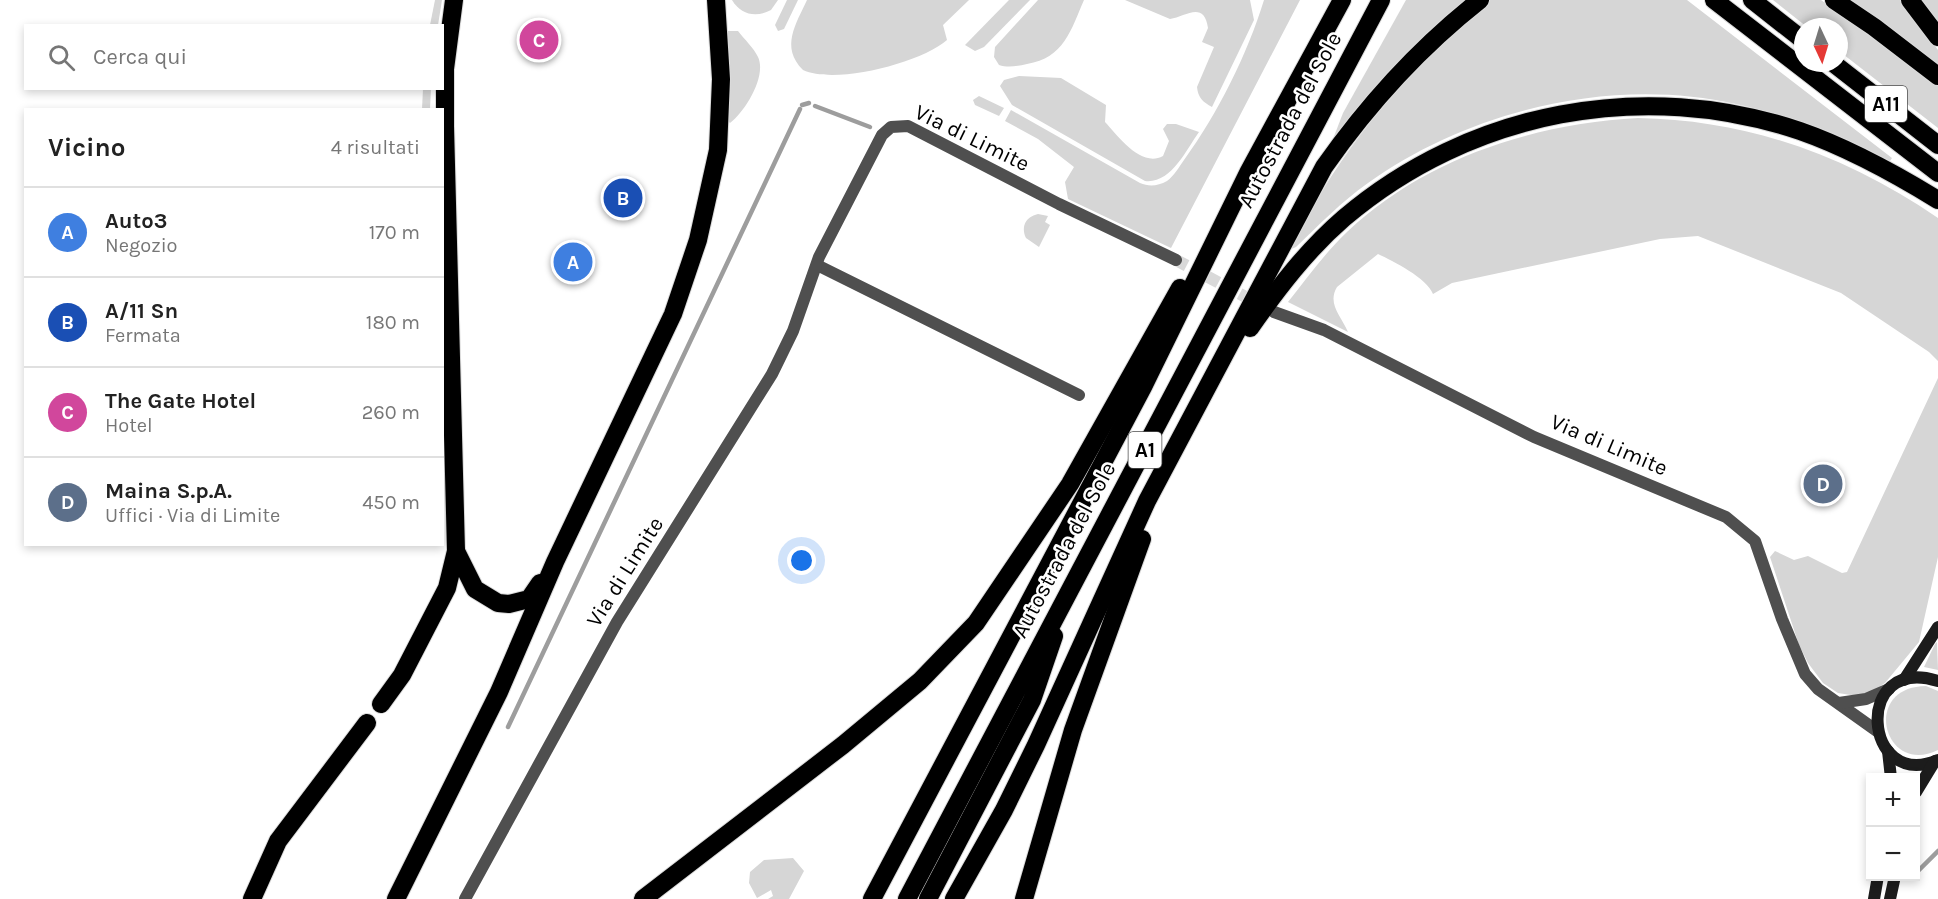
<!DOCTYPE html>
<html lang="it">
<head>
<meta charset="utf-8">
<style>
  :root { --surface:#fff; --page:#f6f6f6; --text:#222; --muted:#767676; --line:#e0e0e0; --accent:#000 }
  body { margin:0; font-family:Karla,sans-serif; background:var(--page); color:var(--text) }
  .controls { position:absolute; right:18px; bottom:18px; display:grid; overflow:hidden; border-radius:0px; box-shadow:0 3px 9px #0003 }
  .controls button { width:54px; height:54px; display:grid; place-items:center; padding:0; border:0; border-bottom:2px solid var(--line); background:var(--surface); color:var(--text); font:30px sans-serif }
  .compass { position:absolute; left:1794px; top:18px; width:54px; height:54px; border-radius:50%; background:var(--surface); box-shadow:0 3px 9px #0003; rotate:176deg }
  .you { position:absolute; left:802px; top:561px; width:21px; height:21px; margin:-15px; border:4px solid #fff; border-radius:50%; background:#1a73e8; box-shadow:0 0 0 9px #1a73e833 }
  .badge { display:grid; place-items:center; width:39px; height:39px; border-radius:50%; background:var(--accent); color:#fff; font-size:20px; font-weight:700 }
  .pin { position:absolute; translate:-50% -50%; border:3px solid #fff; box-shadow:0 2px 6px #0006 }
  .list { margin:0; padding:0; list-style:none }
  h2 { display:flex; justify-content:space-between; align-items:center; height:78px; margin:0; padding:0 24px; font-size:26px }
  h2 small { font-size:20px; font-weight:400; color:var(--muted) }
  .list li { display:grid; grid-template-columns:39px 1fr auto; gap:18px; align-items:center; box-sizing:border-box; height:90px; padding:0 24px; border-top:2px solid var(--line) }
  .list b { display:block; font-size:22px; white-space:nowrap }
  .list p { margin:0; font-size:20px; white-space:nowrap; color:var(--muted) }
  .list em { font-size:20px; font-style:normal; color:var(--muted) }
  .icon { flex:none; width:33px; height:33px; fill:none; stroke:currentColor; stroke-width:2; stroke-linecap:round; stroke-linejoin:round }
  .map { position:relative; flex:none; width:1938px; height:899px; overflow:hidden }
  .search { position:absolute; background:var(--surface); box-shadow:0 3px 9px #0003; left:24px; top:24px; width:420px; height:66px; display:flex; align-items:center; gap:15px; box-sizing:border-box; padding:0 21px; border-radius:0px; color:var(--muted); font-size:22px }
  .panel { position:absolute; background:var(--surface); box-shadow:0 3px 9px #0003; left:24px; top:108px; width:420px; height:438px; border-radius:0px }
  .map>svg:first-child { display:block }
  .green { fill:#d6d6d6 }
  .lines { fill:none; stroke-linecap:round; stroke-linejoin:round }
  .stream { stroke:#9d9d9d; stroke-width:4.5 }
  .minor-tunnel { stroke:#d9d9d9; stroke-width:12; stroke-dasharray:12 6; stroke-linecap:butt }
  .motorway-casing { stroke:#dbdbdb; stroke-width:20 }
  .minor { stroke:#4f4f4f; stroke-width:12 }
  .secondary { stroke:#1c1c1c; stroke-width:12 }
  .motorway { stroke:#000; stroke-width:18 }
  .labels { text-anchor:middle; dominant-baseline:central; stroke-width:5; stroke-linejoin:round; paint-order:stroke }
  .shield { fill:#fff; stroke:#4c4c4c; stroke-width:1.5 }
  .shield-label { font-size:21px; font-weight:bold; fill:#000 }
  .street-label { font-size:22px; fill:#000; stroke:#fff }
</style>
</head>
<body>
<div class="map">
<svg width="1938" height="899" viewBox="0 0 1938 899">
  <rect width="100%" height="100%" fill="#fff"/>
  <g class="green">
    <path d="M 435,0 L 442,0 L 438,25 L 430,25 Z"/>
    <path d="M 732,0 L 778,0 L 771,10 C 756,18 741,15 732,0 Z"/>
    <path d="M 787,0 L 798,0 L 784,29 L 778,31 L 775,25 Z"/>
    <path d="M 807,0 L 969,0 L 943,25 L 947,40 C 921,63 835,85 803,70 C 780,47 796,24 807,0 Z"/>
    <path d="M 1009,0 L 1030,0 L 984,47 L 975,51 L 965,45 Z"/>
    <path d="M 1038,0 L 1084,0 C 1071,30 1064,58 1027,64 C 1018,66 1008,68 999,65 L 994,57 L 995,47 Z"/>
    <path d="M 1125,0 L 1250,0 L 1254,20 L 1212,107 C 1203,102 1198,98 1197,87 L 1214,47 L 1202,42 L 1208,28 C 1204,0 1185,17 1170,19 Z"/>
    <path d="M 1264,0 L 1300,0 L 1171,248 L 1068,199 L 1065,182 L 1074,167 L 1038,139 L 1005,121 L 1011,110 L 1140,183 C 1149,187 1158,186 1167,181 C 1174,176 1179,167 1184,160 C 1218,113 1247,55 1264,0 Z"/>
    <path d="M 1406,0 L 1473,0 L 1328,152 L 1343,113 Z"/>
    <path d="M 1490,0 L 1687,0 L 1892,158 L 1890,161 C 1840,137 1791,116 1736,104 C 1612,76 1470,110 1368,183 C 1341,202 1319,225 1296,247 L 1289,250 C 1295,236 1305,221 1313,207 C 1359,125 1420,61 1490,0 Z"/>
    <path d="M 1773,0 L 1821,0 L 1938,86 L 1938,128 L 1839,51 L 1839,27 L 1807,27 Z"/>
    <path d="M 1848,0 L 1900,0 L 1938,50 L 1938,68 Z"/>
    <path d="M 1918,0 L 1938,0 L 1938,27 Z"/>
    <path d="M 728,31 L 738,31 C 744,39 754,48 758,57 C 767,76 745,112 730,123 L 728,121 Z"/>
    <path d="M 1019,76 L 1061,78 L 1106,105 L 1105,122 C 1118,136 1141,168 1163,156 L 1169,141 L 1163,129 L 1167,124 L 1176,124 L 1199,132 C 1186,150 1171,184 1145,181 L 1012,105 L 1000,86 L 1004,80 Z"/>
    <path d="M 423,89 L 431,89 L 430,109 L 422,109 Z"/>
    <path d="M 979,96 L 1004,108 L 999,116 L 975,105 L 973,100 Z"/>
    <path d="M 1638,118 C 1749,120 1847,156 1938,218 L 1938,361 L 1929,352 L 1841,293 L 1698,236 L 1660,239 L 1452,283 L 1433,294 C 1427,278 1393,261 1378,254 L 1337,287 C 1327,304 1341,316 1348,332 L 1288,302 C 1307,278 1325,253 1347,232 C 1425,158 1533,124 1638,118 Z"/>
    <path d="M 1038,214 L 1048,216 L 1045,222 L 1050,225 L 1039,247 L 1026,238 C 1021,227 1025,217 1038,214 Z"/>
    <path d="M 1938,378 L 1938,557 L 1919,642 L 1885,683 L 1873,691 L 1857,696 L 1838,693 L 1823,683 L 1808,663 L 1799,645 L 1770,557 L 1775,551 L 1794,560 L 1808,556 L 1842,573 L 1847,572 Z"/>
    <path d="M 1937,642 L 1938,670 L 1924,667 L 1935,644 Z"/>
    <path d="M 1926,686 L 1938,691 L 1938,750 C 1884,777 1860,687 1926,686 Z"/>
    <path d="M 793,858 L 804,871 L 789,899 L 768,899 L 773,896 L 771,890 L 757,898 L 749,883 L 750,872 L 764,860 Z"/>
  </g>
  <g class="lines">
    <g class="stream">
      <path d="M 802,105 L 809,103"/>
      <path d="M 815,106 L 870,127"/>
      <path d="M 508,727 L 800,109"/>
      <path d="M 1916,873 L 1938,851"/>
    </g>
    <path class="minor-tunnel" d="M 1176,260 L 1259,304"/>
    <defs>
      <g id="motorway">
        <path d="M 1714,0 L 1938,173"/>
        <path d="M 1752,0 L 1803,40"/>
        <path d="M 1834,0 L 1874,27 L 1938,76"/>
        <path d="M 1910,0 L 1938,37"/>
        <path d="M 1833,63 L 1938,145"/>
        <path d="M 1250,328 C 1278,288 1307,250 1344,218 C 1470,111 1643,78 1800,131 C 1849,148 1894,173 1938,200"/>
        <path d="M 456,551 L 475,589 L 498,603 L 509,604 L 529,599 L 540,583"/>
        <path d="M 381,704 L 402,675 L 447,588 L 456,551 L 445,126 L 445,69 L 454,0"/>
        <path d="M 252,899 L 278,841 L 367,723"/>
        <path d="M 396,899 L 499,692 L 555,562 L 673,314 L 698,240 L 718,150 L 721,79 L 716,0"/>
        <path d="M 643,899 L 843,745 L 920,681 L 976,623 L 1070,484 L 1180,288"/>
        <path d="M 872,899 L 1143,387 L 1249,171 L 1342,0"/>
        <path d="M 907,899 L 1381,0"/>
        <path d="M 928,899 L 1032,700 L 1054,636"/>
        <path d="M 954,899 L 1004,810 L 1036,745 L 1147,501 L 1324,167 C 1369,103 1419,48 1480,0"/>
        <path d="M 1024,899 L 1073,730 L 1142,539"/>
      </g>
    </defs>
    <use href="#motorway" class="motorway-casing"/>
    <g class="minor">
      <path d="M 817,265 L 1079,395"/>
      <path d="M 1274,312 L 1324,330 L 1534,437 L 1726,517 L 1755,541 L 1782,619 L 1805,674 L 1818,689 L 1877,731"/>
      <path d="M 1839,703 L 1866,699 L 1889,689"/>
      <path d="M 465,899 L 617,622 L 772,374 L 793,331 L 819,257 L 882,135 L 891,127 L 908,126 L 1059,204 L 1176,260"/>
    </g>
    <g class="secondary">
      <path d="M 1904,680 L 1938,627"/>
      <path d="M 1938,681 C 1852,654 1863,792 1938,760"/>
      <path d="M 1888,751 L 1891,778"/>
      <path d="M 1916,792 L 1935,761"/>
      <path d="M 1874,899 L 1878,876"/>
      <path d="M 1890,899 L 1895,876"/>
    </g>
    <use href="#motorway" class="motorway"/>
  </g>
  <g class="labels">
    <g class="shield">
      <rect x="1865" y="86" width="42" height="36" rx="4.5"/>
      <rect x="1128.5" y="432" width="33" height="36" rx="4.5"/>
    </g>
    <g class="shield-label">
      <text x="1886" y="104">A11</text>
      <text x="1145" y="450">A1</text>
    </g>
    <g class="street-label">
      <text transform="translate(1290 120) rotate(-62)">Autostrada del Sole</text>
      <text transform="translate(972 138) rotate(26)">Via di Limite</text>
      <text transform="translate(1609 445) rotate(23)">Via di Limite</text>
      <text transform="translate(1064 550) rotate(-62)">Autostrada del Sole</text>
      <text transform="translate(625 572) rotate(-58)">Via di Limite</text>
    </g>
  </g>
</svg>
<div class="controls">
<button>+</button>
<button>−</button>
</div>
<svg class="compass" viewBox="-18 -18 36 36"><path d="M0-13l5 13h-10z" fill="#e53935"/><path d="M0 13l5-13h-10z" fill="#767676"/></svg>
<div class="you"></div>
<div class="pin badge" style="left:573px;top:262px;background:#3f7fe0">A</div>
<div class="pin badge" style="left:623px;top:198px;background:#1a4fb4">B</div>
<div class="pin badge" style="left:539px;top:40px;background:#d1479c">C</div>
<div class="pin badge" style="left:1823px;top:484px;background:#5c6f8a">D</div>
<div class="search"><svg class="icon" aria-label="search" viewBox="0 0 24 24"><circle cx="10" cy="10" r="6"/><path d="M15 15l6 6"/></svg>Cerca qui</div>
<section class="panel">
<h2>Vicino<small>4 risultati</small></h2>
<ul class="list">
<li><span class="badge" style="background:#3f7fe0">A</span><div><b>Auto3</b><p>Negozio</p></div><em>170 m</em></li>
<li><span class="badge" style="background:#1a4fb4">B</span><div><b>A/11 Sn</b><p>Fermata</p></div><em>180 m</em></li>
<li><span class="badge" style="background:#d1479c">C</span><div><b>The Gate Hotel</b><p>Hotel</p></div><em>260 m</em></li>
<li><span class="badge" style="background:#5c6f8a">D</span><div><b>Maina S.p.A.</b><p>Uffici · Via di Limite</p></div><em>450 m</em></li>
</ul>
</section>
</div>
</body>
</html>
